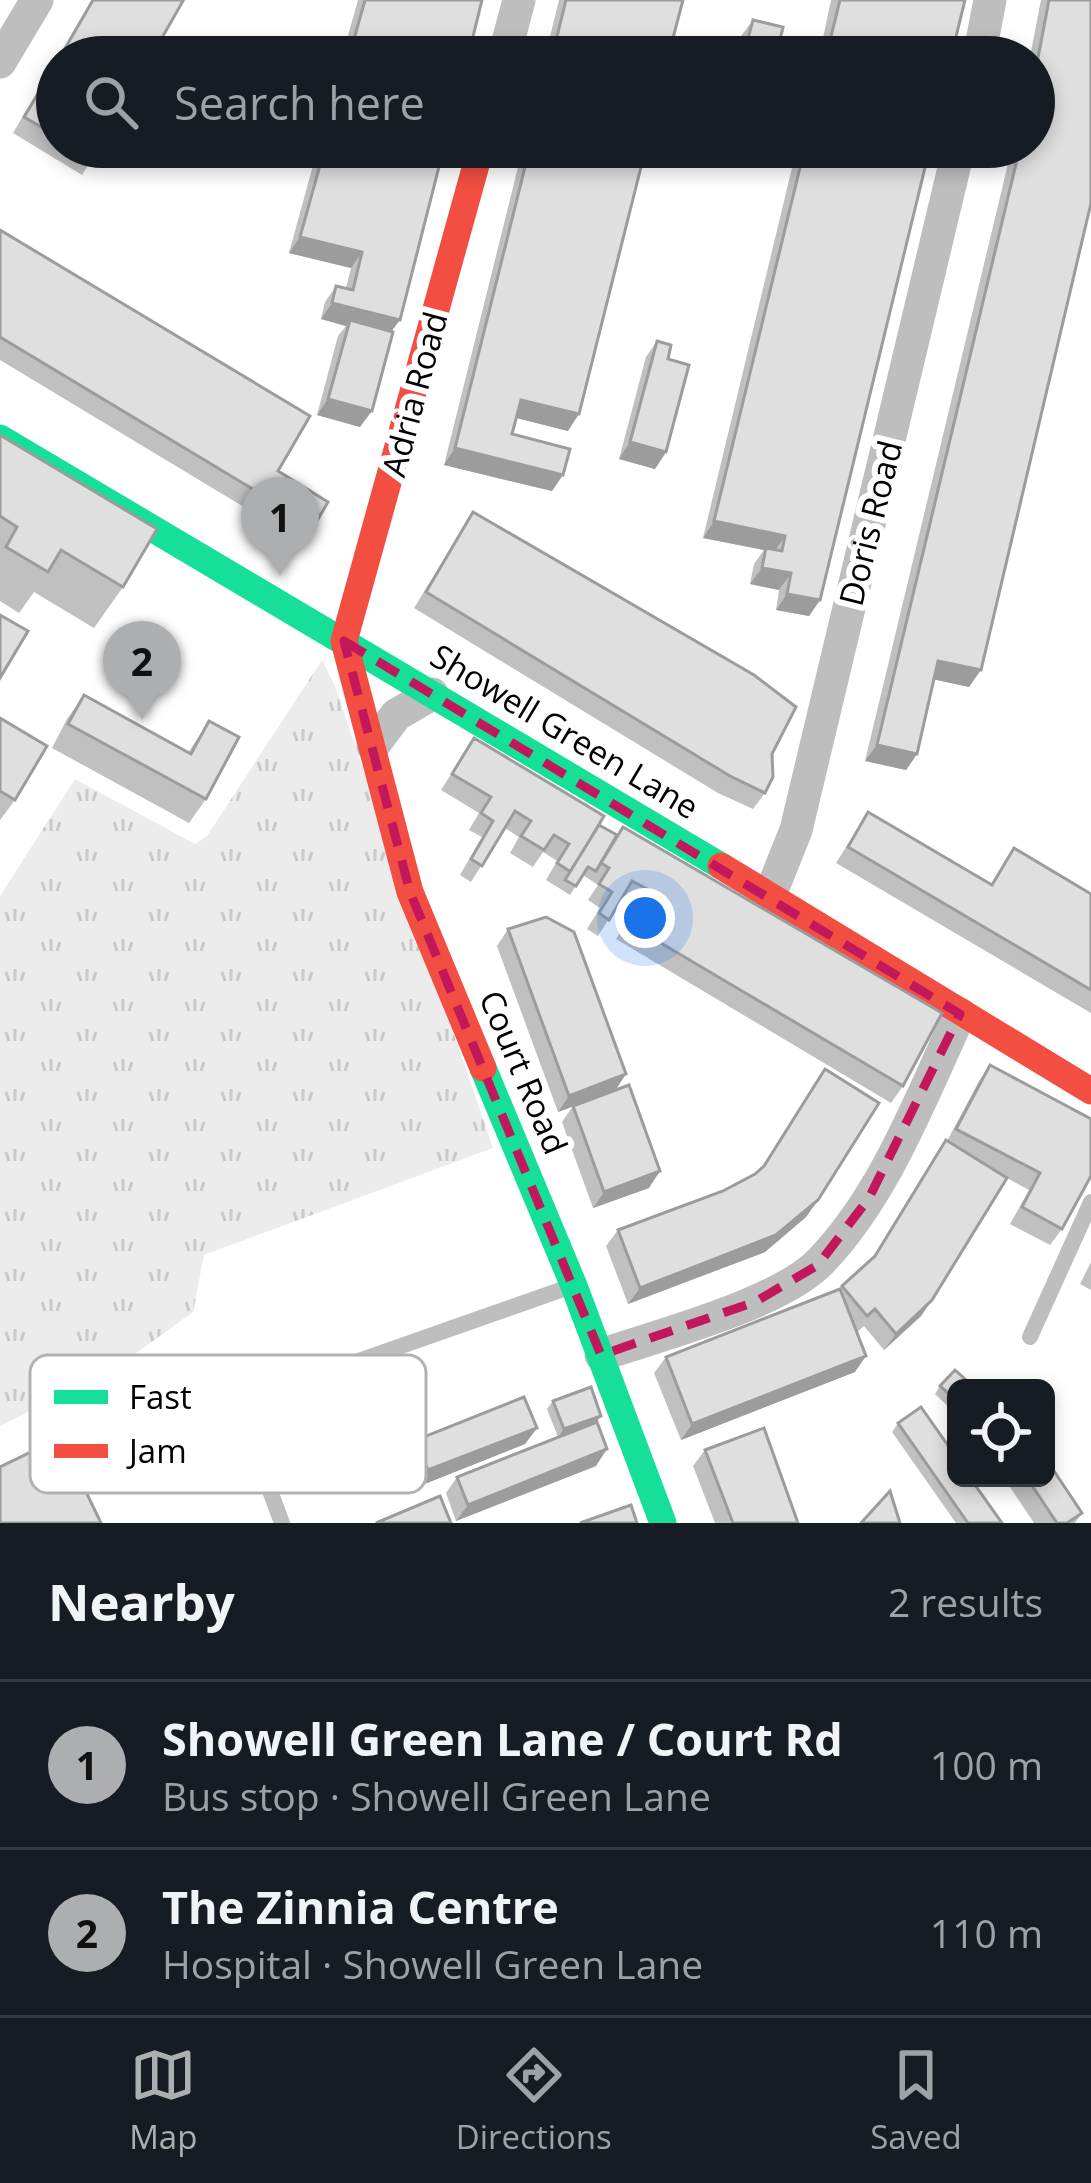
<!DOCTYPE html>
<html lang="en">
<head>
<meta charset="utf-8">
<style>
  :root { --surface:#171b24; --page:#242831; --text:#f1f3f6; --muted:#9ea1a6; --line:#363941; --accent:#adaeaf }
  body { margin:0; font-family:"Open Sans",sans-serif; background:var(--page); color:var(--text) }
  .controls { position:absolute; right:36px; bottom:36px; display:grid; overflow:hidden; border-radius:18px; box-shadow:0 6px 18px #0003 }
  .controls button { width:108px; height:108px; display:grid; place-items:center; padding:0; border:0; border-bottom:3px solid var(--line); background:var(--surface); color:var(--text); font:60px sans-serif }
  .you { position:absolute; left:645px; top:918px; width:42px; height:42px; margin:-30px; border:9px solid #fff; border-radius:50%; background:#1a73e8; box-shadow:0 0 0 18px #1a73e833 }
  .badge { display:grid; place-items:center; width:78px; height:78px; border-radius:50%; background:var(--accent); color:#111; font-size:39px; font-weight:700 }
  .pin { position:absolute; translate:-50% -99px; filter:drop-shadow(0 3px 6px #0008) }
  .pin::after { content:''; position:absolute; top:63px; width:42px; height:36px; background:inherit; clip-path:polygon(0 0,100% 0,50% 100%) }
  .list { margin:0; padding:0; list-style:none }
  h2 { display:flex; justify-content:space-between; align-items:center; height:156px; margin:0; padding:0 48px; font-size:51px }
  h2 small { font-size:39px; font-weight:400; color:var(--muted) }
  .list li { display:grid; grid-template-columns:78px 1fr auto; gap:36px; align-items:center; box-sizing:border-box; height:168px; padding:0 48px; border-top:3px solid var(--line) }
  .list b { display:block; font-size:45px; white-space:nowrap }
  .list p { margin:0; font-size:39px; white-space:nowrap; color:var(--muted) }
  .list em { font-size:39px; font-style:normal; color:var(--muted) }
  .icon { flex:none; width:66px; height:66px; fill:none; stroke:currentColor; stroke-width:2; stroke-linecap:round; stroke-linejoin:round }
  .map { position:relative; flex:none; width:1091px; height:1523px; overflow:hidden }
  .search { position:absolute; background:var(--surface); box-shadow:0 6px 18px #0003; left:36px; right:36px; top:36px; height:132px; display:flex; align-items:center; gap:30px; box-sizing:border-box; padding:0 42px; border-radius:66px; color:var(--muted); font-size:45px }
  .sheet { height:492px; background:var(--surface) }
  nav { display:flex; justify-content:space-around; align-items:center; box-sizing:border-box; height:168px; border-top:3px solid var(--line); background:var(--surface); font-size:33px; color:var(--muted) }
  nav a { display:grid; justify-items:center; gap:6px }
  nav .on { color:var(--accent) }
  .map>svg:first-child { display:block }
  .grass { fill:url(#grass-tufts) }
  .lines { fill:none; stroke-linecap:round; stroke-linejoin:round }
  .lane { stroke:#bebebe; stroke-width:16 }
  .street { stroke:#bebebe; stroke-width:33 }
  .fast { stroke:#16e098; stroke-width:27 }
  .jam { stroke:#f24e42; stroke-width:27 }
  .wall { fill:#c0c0c0 }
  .shaded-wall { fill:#9c9c9c }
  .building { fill:#dfdfdf; stroke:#9c9c9c; stroke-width:3 }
  .marked { fill:none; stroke:#c2185b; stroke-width:9; stroke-dasharray:24 15; stroke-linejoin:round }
  .labels { text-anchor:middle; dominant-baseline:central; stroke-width:12; stroke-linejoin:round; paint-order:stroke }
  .street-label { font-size:33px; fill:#000; stroke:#fff }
  .key { fill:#fff; stroke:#b2b2b2; stroke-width:3 }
  .key-label { font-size:33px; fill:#000 }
</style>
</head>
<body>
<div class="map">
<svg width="1091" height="1523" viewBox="0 0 1091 1523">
  <defs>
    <pattern id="grass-tufts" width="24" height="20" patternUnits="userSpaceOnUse" patternTransform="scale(3)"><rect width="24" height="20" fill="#ececec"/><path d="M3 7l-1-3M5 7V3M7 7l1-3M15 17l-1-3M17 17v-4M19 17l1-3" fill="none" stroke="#c9c9c9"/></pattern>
  </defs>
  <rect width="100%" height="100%" fill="#fff"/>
  <path class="grass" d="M 322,660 L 335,686 L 493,1148 L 204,1255 L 193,1312 L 117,1367 L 0,1426 L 0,896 L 75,779 L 195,844 L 207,836 Z"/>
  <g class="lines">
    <g class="lane">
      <path d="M 1030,1337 L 1091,1202"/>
      <path d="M 282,1523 L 254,1448 L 259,1396 L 569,1287"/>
    </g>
    <g class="street">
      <path d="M 504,57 L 519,0"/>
      <path d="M 979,57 L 990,0"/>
      <path d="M 0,62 L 37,0"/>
      <path d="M 373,746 L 396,715 L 432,694"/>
      <path d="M 770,895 L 796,830 L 959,147"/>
      <path d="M 601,1355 C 659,1335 779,1304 820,1262 C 885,1195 921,1097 960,1014"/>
    </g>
    <g class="fast">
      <path d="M 0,438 L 721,866"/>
      <path d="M 483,1068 L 574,1286 L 663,1523"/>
    </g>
    <g class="jam">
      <path d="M 481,147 L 344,641 L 410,892 L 483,1068"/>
      <path d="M 721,866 L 1091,1091"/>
    </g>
  </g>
  <g class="wall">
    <path d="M 358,0 L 482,0 L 468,57 L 342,57 Z"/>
    <path d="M 559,0 L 683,0 L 668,57 L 545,57 Z"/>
    <path d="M 831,0 L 965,0 L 951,57 L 819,57 Z"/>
    <path d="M 1041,0 L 1091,0 L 969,687 L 934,679 L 917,754 L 906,770 L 865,761 L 1012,147 L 1034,147 L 1034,57 L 1030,57 Z"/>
    <path d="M 753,20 L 776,57 L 719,57 L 730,42 L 740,44 L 741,36 Z"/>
    <path d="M 57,59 L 57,147 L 100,147 L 82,175 L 13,133 Z"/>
    <path d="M 318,147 L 444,147 L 392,332 L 360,427 L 317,415 L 338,336 L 346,326 L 321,319 L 325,302 L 336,286 L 346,288 L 351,268 L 289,253 Z"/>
    <path d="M 523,147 L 646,147 L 568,431 L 516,418 L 512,434 L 552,491 L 444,465 Z"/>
    <path d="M 797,147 L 930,147 L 820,600 L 809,616 L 776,610 L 779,590 L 750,584 L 754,564 L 764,550 L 703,538 Z"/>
    <path d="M 0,230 L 314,526 L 302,542 L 0,360 Z"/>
    <path d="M 657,341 L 668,359 L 666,452 L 655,469 L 619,459 L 646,357 Z"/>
    <path d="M 0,435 L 123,587 L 94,628 L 34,592 L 19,613 L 0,601 Z"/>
    <path d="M 473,512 L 772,754 L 765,793 L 753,809 L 718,793 L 414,608 Z"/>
    <path d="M 84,695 L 188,753 L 209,721 L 206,799 L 189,823 L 52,748 L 67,719 Z"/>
    <path d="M 0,718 L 15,800 L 0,820 Z"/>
    <path d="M 474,738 L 599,825 L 903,1086 L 891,1103 L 616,939 L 636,906 L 622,898 L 598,936 L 587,929 L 600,908 L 588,900 L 598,885 L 583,875 L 570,895 L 559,888 L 546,880 L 557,861 L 543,852 L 533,867 L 510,853 L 519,837 L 505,828 L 471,882 L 460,875 L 482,837 L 469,830 L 479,813 L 441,790 Z"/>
    <path d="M 868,812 L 991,885 L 1014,848 L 1091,894 L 1091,1013 L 836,863 Z"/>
    <path d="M 508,929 L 615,1090 L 649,1188 L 593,1208 L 562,1122 L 573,1106 L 558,1112 L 497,946 Z"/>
    <path d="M 990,1065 L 1091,1119 L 1062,1229 L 1050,1245 L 1010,1224 L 1029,1190 L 1007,1178 L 921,1316 L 884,1350 L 864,1326 L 857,1332 L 855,1372 L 681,1440 L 654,1373 L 666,1357 L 840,1289 L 872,1259 L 935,1156 L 947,1141 L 979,1081 Z"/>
    <path d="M 825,1069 L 818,1200 L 806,1217 L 765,1252 L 628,1304 L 606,1246 L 618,1230 L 723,1191 L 755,1174 L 762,1168 Z"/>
    <path d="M 1091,1262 L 1091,1290 L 1080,1284 Z"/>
    <path d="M 940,1386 L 956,1388 L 956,1414 L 935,1394 Z"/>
    <path d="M 553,1401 L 597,1422 L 596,1466 L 456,1521 L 446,1493 L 457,1477 L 558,1437 L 547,1409 Z"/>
    <path d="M 898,1423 L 1002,1523 L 956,1523 L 892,1432 Z"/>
    <path d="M 537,1428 L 525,1444 L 417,1487 L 405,1456 L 416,1440 Z"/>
    <path d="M 705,1450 L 798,1523 L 715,1523 L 693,1466 Z"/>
    <path d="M 1004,1478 L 1046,1478 L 1082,1513 L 1075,1523 L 1034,1523 Z"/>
  </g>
  <g class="shaded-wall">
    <path d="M 300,237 L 362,252 L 351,268 L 289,253 Z"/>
    <path d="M 332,303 L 400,320 L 388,336 L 350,320 L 346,326 L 321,319 Z"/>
    <path d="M 328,399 L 372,411 L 360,427 L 317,415 Z"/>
    <path d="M 521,400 L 579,414 L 568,431 L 509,416 Z"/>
    <path d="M 630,442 L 666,452 L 655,469 L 619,459 Z"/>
    <path d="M 455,448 L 563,475 L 552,491 L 444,465 Z"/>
    <path d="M 714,521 L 785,536 L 774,552 L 703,538 Z"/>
    <path d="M 762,568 L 791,573 L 779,590 L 750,584 Z"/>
    <path d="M 787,594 L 820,600 L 809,616 L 776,610 Z"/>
    <path d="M 938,661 L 981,670 L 969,687 L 927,678 Z"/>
    <path d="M 877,745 L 917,754 L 906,770 L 865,761 Z"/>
    <path d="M 626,1074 L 615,1091 L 558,1112 L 569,1096 Z"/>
    <path d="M 660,1171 L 649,1188 L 593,1208 L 604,1192 Z"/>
    <path d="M 818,1200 L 806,1217 L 765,1252 L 628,1304 L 640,1288 Z"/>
    <path d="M 932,1300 L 921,1316 L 884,1350 L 896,1334 Z"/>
    <path d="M 866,1356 L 855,1372 L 681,1440 L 692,1424 Z"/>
    <path d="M 601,1416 L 595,1424 L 558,1437 L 564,1429 Z"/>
    <path d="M 537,1428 L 525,1444 L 417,1487 L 428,1470 Z"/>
    <path d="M 607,1449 L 596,1466 L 456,1521 L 468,1505 Z"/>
  </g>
  <g class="building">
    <path d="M 93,0 L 181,0 L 183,1 L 151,57 L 60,57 Z"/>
    <path d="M 365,0 L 482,0 L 468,57 L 349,57 Z"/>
    <path d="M 566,0 L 683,0 L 668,57 L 552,57 Z"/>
    <path d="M 840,0 L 965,0 L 951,57 L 826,57 Z"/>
    <path d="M 1049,0 L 1091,0 L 1091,203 L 981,670 L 938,661 L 917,754 L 877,745 L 1020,147 L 1034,147 L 1034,79 Z"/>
    <path d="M 753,20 L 783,27 L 776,57 L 726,57 L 730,42 L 746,46 Z"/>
    <path d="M 57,62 L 57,136 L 24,117 Z"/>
    <path d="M 75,147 L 100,147 L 94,158 Z"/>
    <path d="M 325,147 L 444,147 L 400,320 L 332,303 L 336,286 L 353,290 L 362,252 L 300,237 Z"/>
    <path d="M 530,147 L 646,147 L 579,414 L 521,400 L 512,434 L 570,449 L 563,475 L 455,448 Z"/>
    <path d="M 805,147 L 930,147 L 820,600 L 787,594 L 791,573 L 762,568 L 766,548 L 782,551 L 785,536 L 714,521 Z"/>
    <path d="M 0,230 L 310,416 L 278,471 L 328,502 L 314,526 L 0,337 Z"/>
    <path d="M 350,320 L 393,332 L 372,411 L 328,399 Z"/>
    <path d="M 657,341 L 671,345 L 668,359 L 689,365 L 666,452 L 630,442 Z"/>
    <path d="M 0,435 L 157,529 L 123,587 L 61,550 L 48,572 L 6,547 L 17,527 L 0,516 Z"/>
    <path d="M 473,512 L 754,675 L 796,707 L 772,754 L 773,777 L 765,793 L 730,776 L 426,592 Z"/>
    <path d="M 0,615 L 28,631 L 0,678 Z"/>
    <path d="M 84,695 L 191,754 L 209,721 L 239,737 L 206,799 L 68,724 Z"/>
    <path d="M 0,718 L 47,746 L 15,800 L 0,791 Z"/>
    <path d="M 474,738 L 604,816 L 571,872 L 557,863 L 569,844 L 554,835 L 544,850 L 521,836 L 531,821 L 515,811 L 482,866 L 471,859 L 493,821 L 481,813 L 491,797 L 452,774 Z"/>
    <path d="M 868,812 L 992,885 L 1014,848 L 1091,894 L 1091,990 L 848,847 Z"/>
    <path d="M 599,825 L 617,835 L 596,871 L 588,867 L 576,886 L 565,880 Z"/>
    <path d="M 623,827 L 942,1013 L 903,1086 L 627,923 L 647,889 L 632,881 L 609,920 L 599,913 L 612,892 L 599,884 L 609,868 L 601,863 Z"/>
    <path d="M 546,917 L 574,932 L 626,1074 L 569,1096 L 508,929 Z"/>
    <path d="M 990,1065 L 1091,1119 L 1091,1176 L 1062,1229 L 1022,1207 L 1040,1173 L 956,1129 Z"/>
    <path d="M 825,1069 L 879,1103 L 818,1200 L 776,1235 L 640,1288 L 618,1230 L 723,1191 L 755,1174 L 764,1166 Z"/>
    <path d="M 629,1085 L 660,1171 L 604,1192 L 573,1106 Z"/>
    <path d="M 946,1140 L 1007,1178 L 932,1300 L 896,1334 L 875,1309 L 867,1316 L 842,1286 L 875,1256 Z"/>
    <path d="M 840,1289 L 866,1356 L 692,1424 L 666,1357 Z"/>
    <path d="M 955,1370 L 975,1388 L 956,1388 L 956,1400 L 940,1386 Z"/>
    <path d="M 591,1387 L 601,1416 L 564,1429 L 553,1401 Z"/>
    <path d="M 524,1397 L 537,1428 L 428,1470 L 416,1440 Z"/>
    <path d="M 921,1407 L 956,1457 L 956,1478 L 970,1478 L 1002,1523 L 968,1523 L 898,1423 Z"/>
    <path d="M 597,1422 L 607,1449 L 468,1505 L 457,1477 Z"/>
    <path d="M 764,1428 L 798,1523 L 733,1523 L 705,1450 Z"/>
    <path d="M 60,1438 L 101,1523 L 0,1523 L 0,1467 Z"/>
    <path d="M 1046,1459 L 1082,1513 L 1067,1523 L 1057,1523 L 1027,1478 L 1046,1478 Z"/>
    <path d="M 890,1491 L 900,1523 L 861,1523 Z"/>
    <path d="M 440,1496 L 451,1523 L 376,1523 Z"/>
    <path d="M 631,1505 L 637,1523 L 580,1523 Z"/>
  </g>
  <path class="marked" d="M 344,641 L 960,1014 L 869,1198 L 818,1265 L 755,1302 L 601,1355 L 410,892 Z"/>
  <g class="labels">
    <g class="street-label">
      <text transform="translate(414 394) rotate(-75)">Adria Road</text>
      <text transform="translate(870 523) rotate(-76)">Doris Road</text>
      <text transform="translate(565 731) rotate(31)">Showell Green Lane</text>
      <text transform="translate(524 1072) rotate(67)">Court Road</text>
    </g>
  </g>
  <rect x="30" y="1355" width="396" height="138" rx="18" class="key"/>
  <rect x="54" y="1390" width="54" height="14" fill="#16e098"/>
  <rect x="54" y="1444" width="54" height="14" fill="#f24e42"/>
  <g class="key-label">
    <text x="129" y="1409">Fast</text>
    <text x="129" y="1463">Jam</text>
  </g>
</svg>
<div class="controls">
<button><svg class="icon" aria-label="locate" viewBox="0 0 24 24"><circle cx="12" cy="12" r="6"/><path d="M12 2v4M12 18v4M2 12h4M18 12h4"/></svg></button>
</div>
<div class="you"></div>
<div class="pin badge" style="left:280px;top:576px">1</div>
<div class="pin badge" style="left:142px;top:720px">2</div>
<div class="search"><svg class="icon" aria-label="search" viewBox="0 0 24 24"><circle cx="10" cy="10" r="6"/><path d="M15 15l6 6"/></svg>Search here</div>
</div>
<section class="sheet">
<h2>Nearby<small>2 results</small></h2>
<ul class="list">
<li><span class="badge">1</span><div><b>Showell Green Lane / Court Rd</b><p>Bus stop · Showell Green Lane</p></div><em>100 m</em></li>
<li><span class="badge">2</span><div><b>The Zinnia Centre</b><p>Hospital · Showell Green Lane</p></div><em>110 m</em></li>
</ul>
</section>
<nav>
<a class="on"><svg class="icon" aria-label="map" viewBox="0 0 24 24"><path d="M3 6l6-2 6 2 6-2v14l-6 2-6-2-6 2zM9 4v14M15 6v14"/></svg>Map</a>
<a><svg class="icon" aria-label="directions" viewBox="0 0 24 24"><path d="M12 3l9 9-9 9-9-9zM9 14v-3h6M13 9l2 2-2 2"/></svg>Directions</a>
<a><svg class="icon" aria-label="saved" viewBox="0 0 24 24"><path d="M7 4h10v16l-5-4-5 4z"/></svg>Saved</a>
</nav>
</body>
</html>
